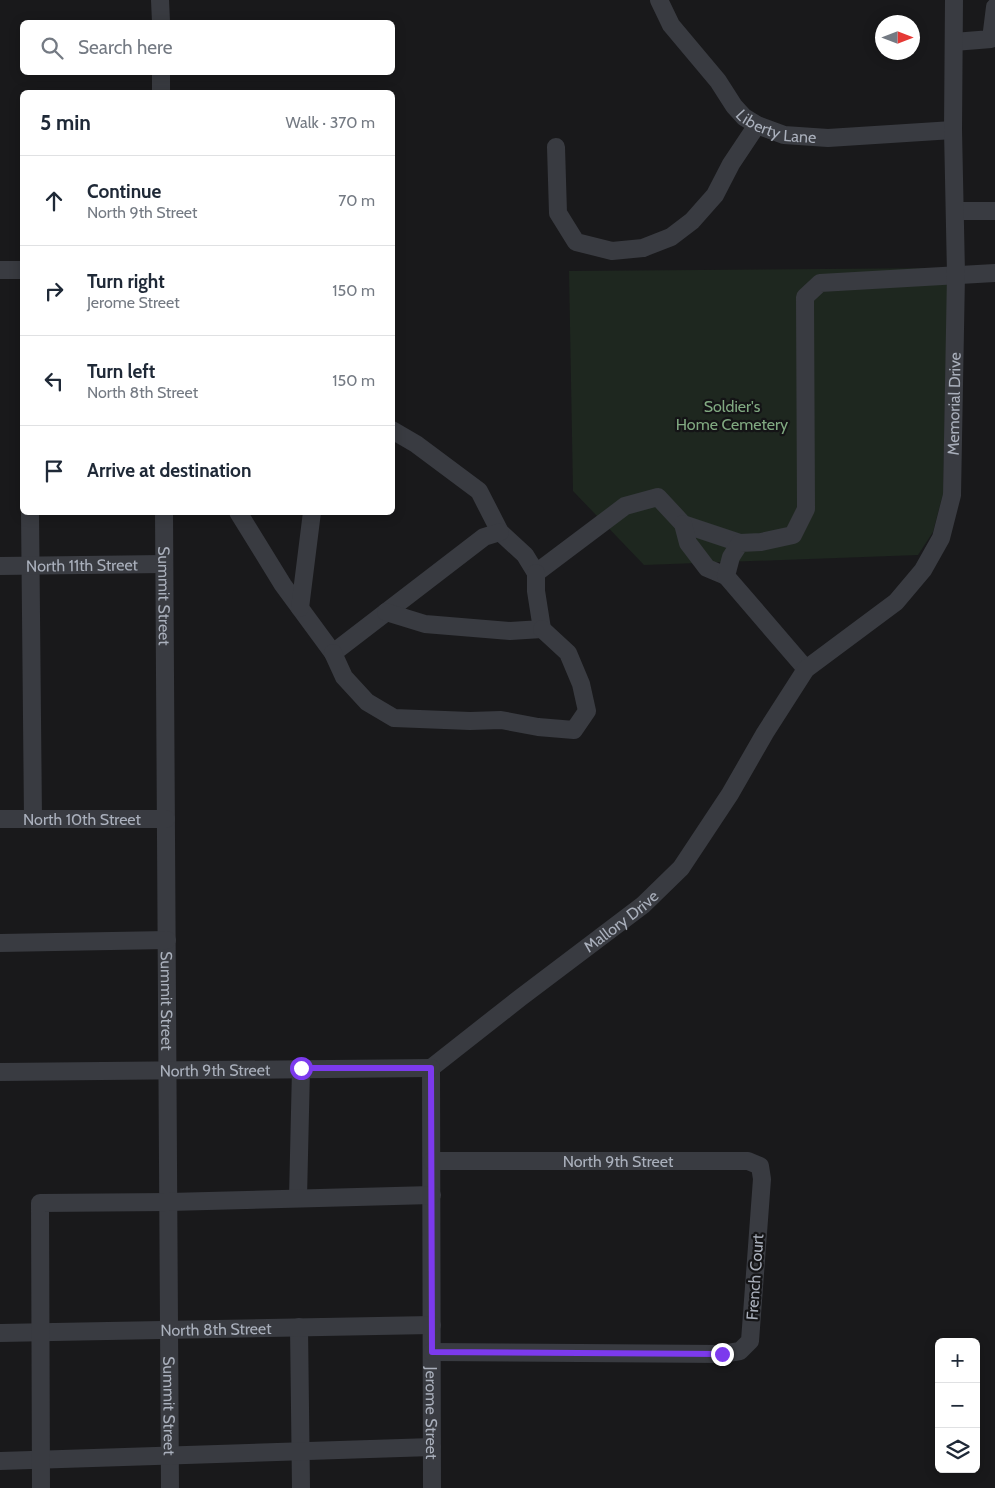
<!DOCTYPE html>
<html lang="en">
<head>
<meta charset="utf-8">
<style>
  :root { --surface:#fff; --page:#f6f6f7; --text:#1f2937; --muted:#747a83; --line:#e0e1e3 }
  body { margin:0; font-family:Cabin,sans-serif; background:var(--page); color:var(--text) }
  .controls { position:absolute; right:15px; bottom:15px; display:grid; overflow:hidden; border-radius:8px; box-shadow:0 2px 12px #0003 }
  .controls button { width:45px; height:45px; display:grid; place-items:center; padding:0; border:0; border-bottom:1px solid var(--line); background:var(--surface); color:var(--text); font:25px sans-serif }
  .compass { position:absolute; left:875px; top:15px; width:45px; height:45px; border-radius:50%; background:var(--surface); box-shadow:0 2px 12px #0003; rotate:90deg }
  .stop { position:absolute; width:15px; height:15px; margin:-11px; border:4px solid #7c3aed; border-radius:50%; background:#fff }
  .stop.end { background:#7c3aed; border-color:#fff; box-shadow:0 1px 5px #0008 }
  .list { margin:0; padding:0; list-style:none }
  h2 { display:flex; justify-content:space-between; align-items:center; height:65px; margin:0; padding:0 20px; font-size:21px }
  h2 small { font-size:16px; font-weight:400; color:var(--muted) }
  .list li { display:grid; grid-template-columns:32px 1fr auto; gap:15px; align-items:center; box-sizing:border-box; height:90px; padding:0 20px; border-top:1px solid var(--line) }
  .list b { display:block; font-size:19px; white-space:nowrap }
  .list p { margin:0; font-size:16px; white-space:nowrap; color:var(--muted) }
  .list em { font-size:16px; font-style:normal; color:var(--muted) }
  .icon { flex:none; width:28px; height:28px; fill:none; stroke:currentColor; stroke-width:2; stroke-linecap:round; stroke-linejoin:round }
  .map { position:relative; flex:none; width:995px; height:1488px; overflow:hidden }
  .search { position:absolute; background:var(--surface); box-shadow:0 2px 12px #0003; left:20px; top:20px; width:375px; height:55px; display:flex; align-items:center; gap:12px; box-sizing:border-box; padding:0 18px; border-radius:8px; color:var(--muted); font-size:19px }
  .panel { position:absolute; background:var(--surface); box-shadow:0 2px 12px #0003; left:20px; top:90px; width:375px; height:425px; border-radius:8px }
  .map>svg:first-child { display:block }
  .green { fill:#1e271f }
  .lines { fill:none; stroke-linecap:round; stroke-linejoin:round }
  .minor { stroke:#393b41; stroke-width:18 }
  .route { stroke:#7c3aed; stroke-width:6 }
  .labels { text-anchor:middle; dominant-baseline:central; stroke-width:4.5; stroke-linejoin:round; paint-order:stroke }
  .street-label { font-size:16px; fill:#aab0bc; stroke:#141416 }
  .park-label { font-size:16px; fill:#80a981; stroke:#141416 }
</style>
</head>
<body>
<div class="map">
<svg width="995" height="1488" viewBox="0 0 995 1488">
  <rect width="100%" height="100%" fill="#19191b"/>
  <path class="green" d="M 948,268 L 943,494 L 933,532 L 918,555 L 644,565 L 573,491 L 569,271 Z"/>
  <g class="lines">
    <g class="minor">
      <path d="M 160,0 L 161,22"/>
      <path id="s1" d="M 659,0 L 671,25 L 718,81 L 734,106 L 744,117 L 757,125 L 784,135 L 828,138 L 953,130"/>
      <path d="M 954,42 L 991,39 L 995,7"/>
      <path d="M 161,72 L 161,92"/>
      <path d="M 556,147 L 558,213 L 576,242 L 612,251 L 643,248 L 671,237 L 692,221 L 715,195 L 731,164 L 757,125"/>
      <path d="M 955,211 L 995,211"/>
      <path d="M 0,270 L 22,270"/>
      <path d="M 392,430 L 416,444 L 479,491 L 500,532 L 525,555 L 536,573 L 625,506 L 658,497 L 683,524 L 740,543"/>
      <path d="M 30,512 L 33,819"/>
      <path id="s2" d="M 164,512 L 170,1488"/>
      <path d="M 238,512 L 283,585 L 333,653 L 484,537 L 500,532"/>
      <path d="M 683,524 L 688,543 L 707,568 L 726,576"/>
      <path id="s3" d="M 0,566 L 164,564"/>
      <path d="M 300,608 L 312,512"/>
      <path d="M 386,612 L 425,624 L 510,631 L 542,629 L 536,591 L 536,573"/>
      <path d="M 333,653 L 344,677 L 367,702 L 394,718 L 470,721 L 501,720 L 538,727 L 574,730 L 587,711 L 581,684 L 568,653 L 542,629"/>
      <path d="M 806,669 L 726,576 L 731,557 L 740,543 L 761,542 L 793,535 L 806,509 L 805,297 L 820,283 L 995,273"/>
      <path id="s4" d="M 0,819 L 166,819"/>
      <path d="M 0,943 L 167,940"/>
      <path id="s5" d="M 431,1068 L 520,998 L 643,905 L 681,868 L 730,794 L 765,733 L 806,669 L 896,602 L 923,570 L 941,538 L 952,495 L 956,274 L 953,130 L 954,0"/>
      <path id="s6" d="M 431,1068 L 432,1488"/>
      <path id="s7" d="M 0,1072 L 431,1068"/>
      <path id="s8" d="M 432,1161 L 748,1161 L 760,1166 L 762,1179 L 750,1341 L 740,1351 L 722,1354 L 432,1352"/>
      <path d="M 298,1198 L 301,1069"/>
      <path d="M 299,1327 L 301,1488"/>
      <path id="s9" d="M 0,1333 L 432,1325"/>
      <path d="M 0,1461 L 432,1447"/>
      <path d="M 41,1488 L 40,1203 L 169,1202 L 432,1195"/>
    </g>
  </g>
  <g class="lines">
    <path class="route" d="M 301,1068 L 431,1068 L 432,1352 L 722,1354"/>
  </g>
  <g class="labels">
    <g class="street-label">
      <text stroke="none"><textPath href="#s1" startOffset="180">Liberty Lane</textPath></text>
      <text stroke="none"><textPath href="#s5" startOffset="882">Memorial Drive</textPath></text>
      <text stroke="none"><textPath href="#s3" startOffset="82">North 11th Street</textPath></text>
      <text stroke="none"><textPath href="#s2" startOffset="84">Summit Street</textPath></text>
      <text stroke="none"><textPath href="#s4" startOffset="82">North 10th Street</textPath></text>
      <text stroke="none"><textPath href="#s5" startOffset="240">Mallory Drive</textPath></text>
      <text stroke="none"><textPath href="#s2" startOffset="489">Summit Street</textPath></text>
      <text stroke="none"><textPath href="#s7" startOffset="215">North 9th Street</textPath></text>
      <text stroke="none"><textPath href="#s8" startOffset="186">North 9th Street</textPath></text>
      <text transform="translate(755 1277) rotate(-86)">French Court</text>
      <text stroke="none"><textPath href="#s9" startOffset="216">North 8th Street</textPath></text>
      <text stroke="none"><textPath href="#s2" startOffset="894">Summit Street</textPath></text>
      <text stroke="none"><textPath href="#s6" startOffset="345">Jerome Street</textPath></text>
    </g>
    <g class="park-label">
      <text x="732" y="406">Soldier's<tspan x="732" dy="18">Home Cemetery</tspan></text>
    </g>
  </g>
</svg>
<div class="controls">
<button>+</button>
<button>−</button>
<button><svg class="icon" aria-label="layers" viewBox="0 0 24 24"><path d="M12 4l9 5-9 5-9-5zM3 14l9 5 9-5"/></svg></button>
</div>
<svg class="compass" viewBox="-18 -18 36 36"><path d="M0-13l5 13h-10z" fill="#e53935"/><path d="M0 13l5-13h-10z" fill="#747a83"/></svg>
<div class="stop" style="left:301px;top:1068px"></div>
<div class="stop end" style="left:722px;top:1354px"></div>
<div class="search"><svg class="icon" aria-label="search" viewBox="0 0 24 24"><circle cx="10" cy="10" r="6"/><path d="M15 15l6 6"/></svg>Search here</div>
<section class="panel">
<h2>5 min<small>Walk · 370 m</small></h2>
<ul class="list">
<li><svg class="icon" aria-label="ahead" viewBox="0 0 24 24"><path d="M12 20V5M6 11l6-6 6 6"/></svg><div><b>Continue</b><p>North 9th Street</p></div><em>70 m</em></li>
<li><svg class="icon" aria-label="right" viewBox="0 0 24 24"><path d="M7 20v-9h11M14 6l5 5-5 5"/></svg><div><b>Turn right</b><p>Jerome Street</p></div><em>150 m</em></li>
<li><svg class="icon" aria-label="left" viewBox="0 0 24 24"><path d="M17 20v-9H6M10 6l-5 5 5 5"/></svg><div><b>Turn left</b><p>North 8th Street</p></div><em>150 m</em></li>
<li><svg class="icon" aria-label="arrive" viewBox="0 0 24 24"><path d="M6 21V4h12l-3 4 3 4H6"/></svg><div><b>Arrive at destination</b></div></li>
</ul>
</section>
</div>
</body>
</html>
